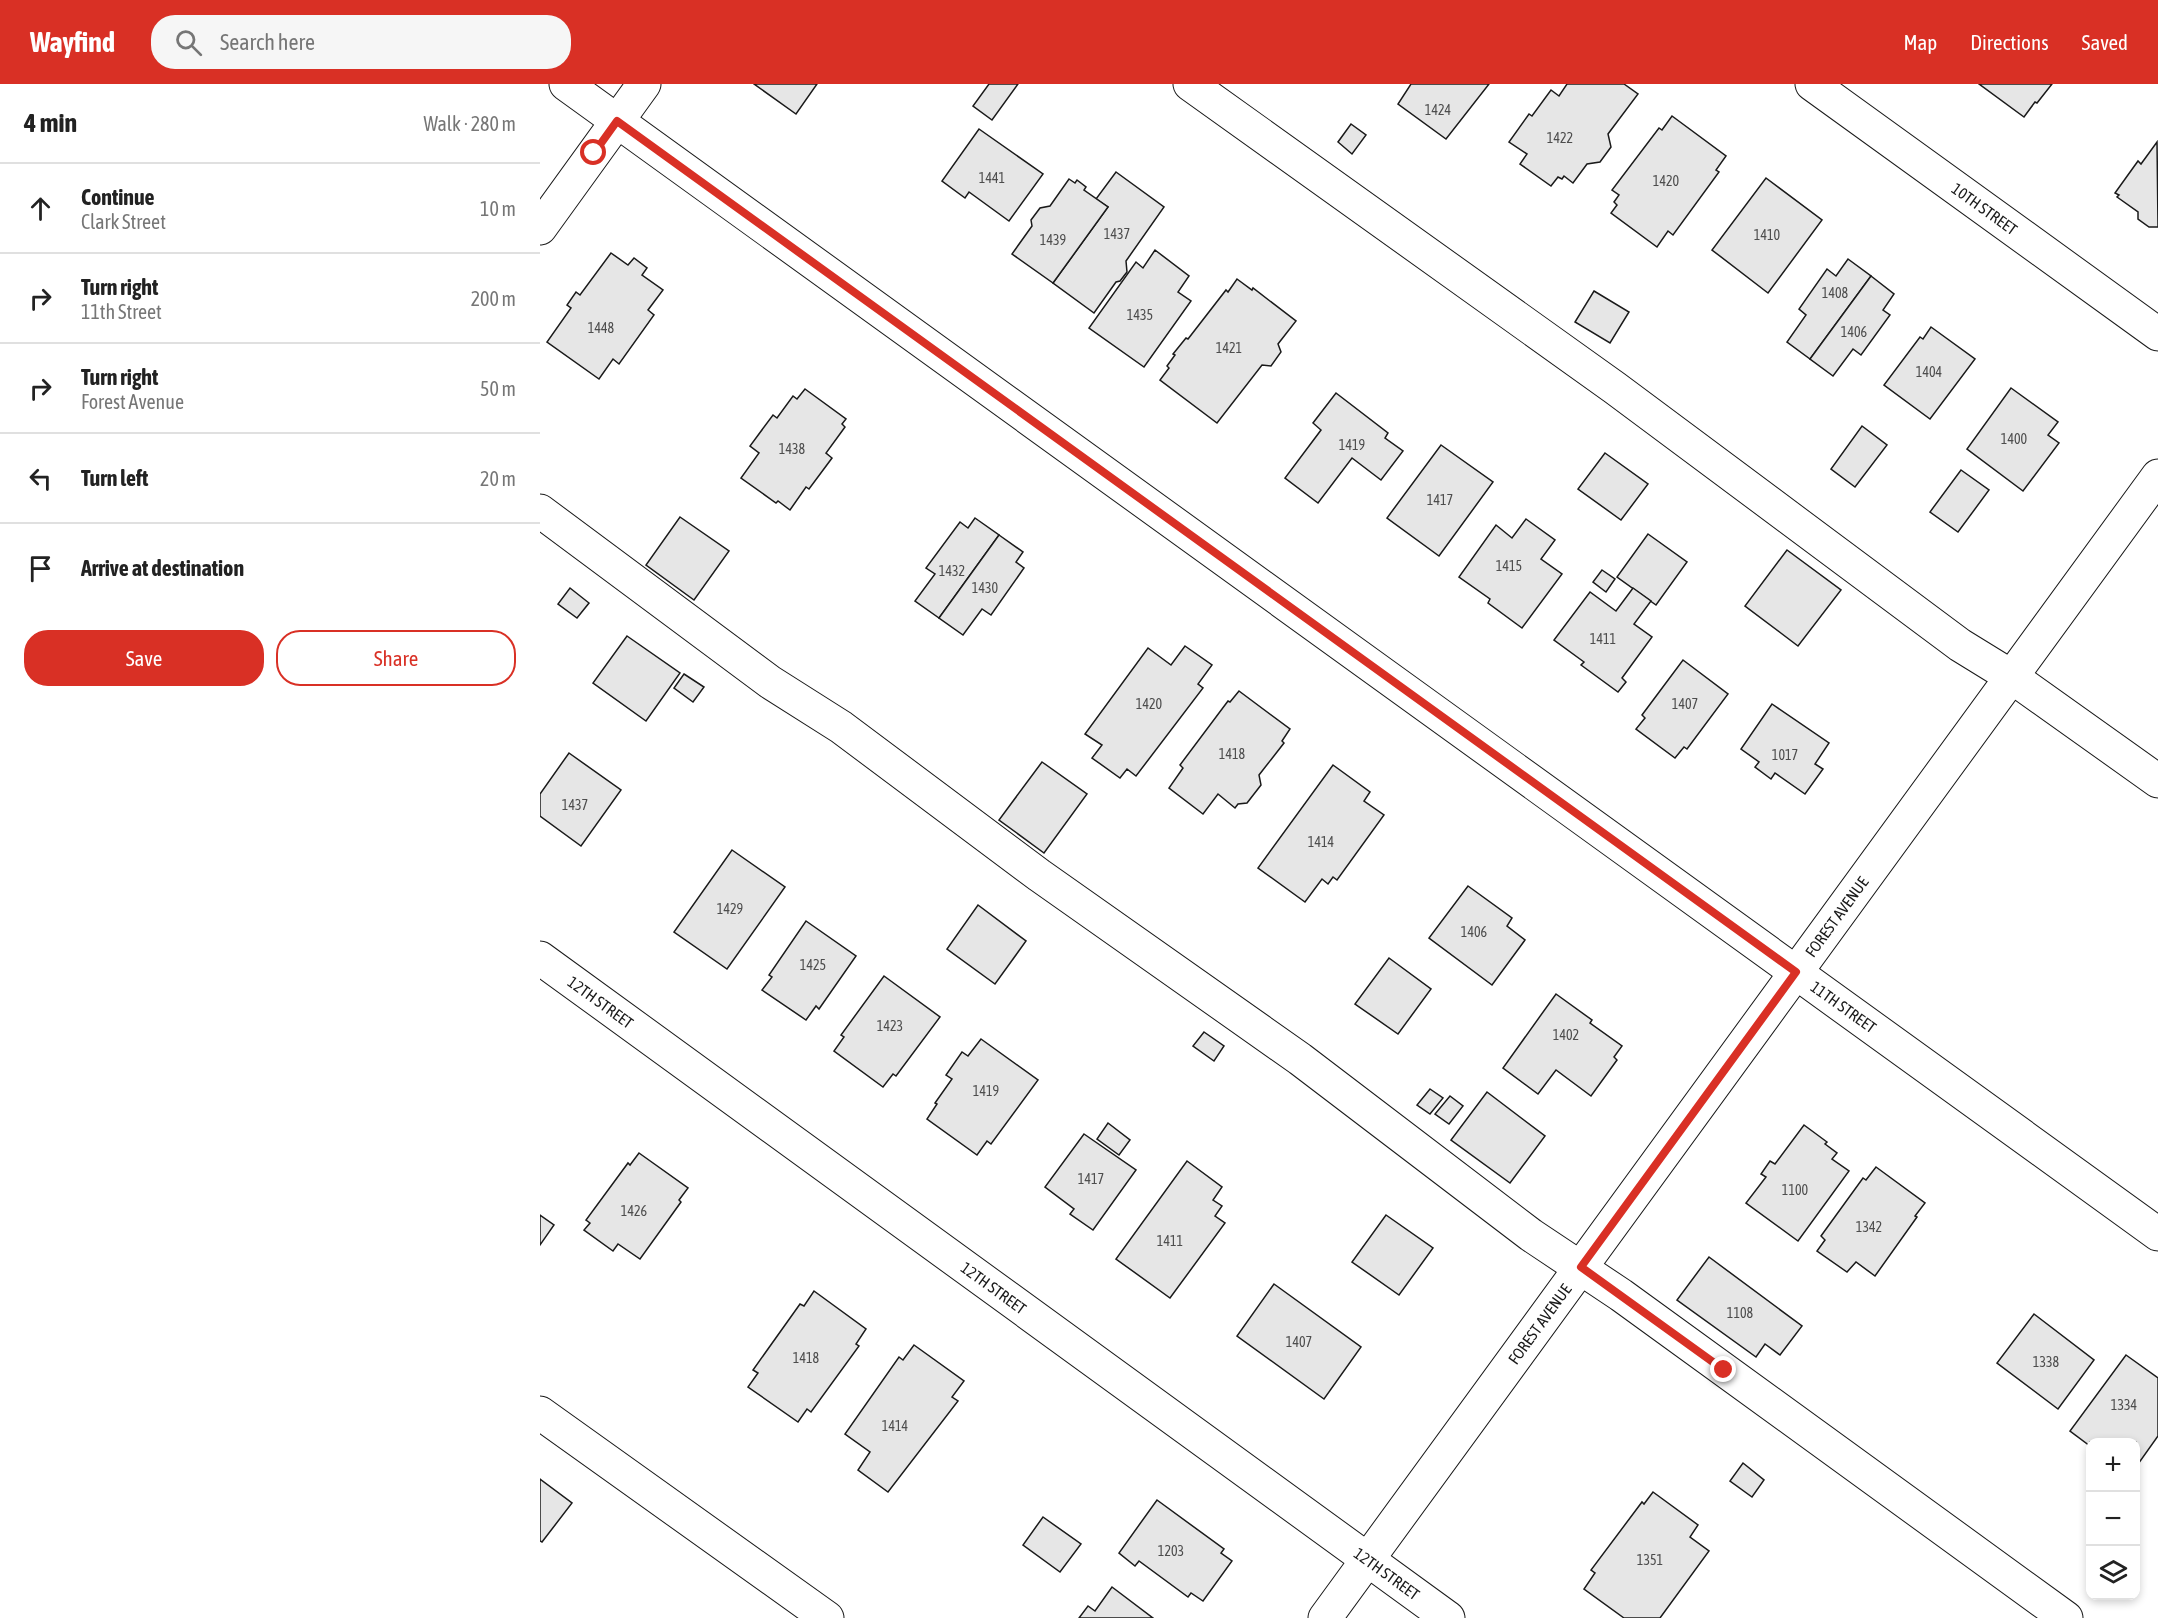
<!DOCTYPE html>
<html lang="en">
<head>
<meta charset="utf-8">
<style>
  :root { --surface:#fff; --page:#f6f6f6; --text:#222; --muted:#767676; --line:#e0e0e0; --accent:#d93025 }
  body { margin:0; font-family:"Asap Condensed",sans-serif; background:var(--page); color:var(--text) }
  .controls { position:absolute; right:18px; bottom:18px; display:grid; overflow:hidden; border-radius:12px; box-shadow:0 3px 9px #0003 }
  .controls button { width:54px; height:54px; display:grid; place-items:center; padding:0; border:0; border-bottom:2px solid var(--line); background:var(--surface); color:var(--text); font:30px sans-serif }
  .stop { position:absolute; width:18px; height:18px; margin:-14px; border:4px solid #d93025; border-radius:50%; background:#fff }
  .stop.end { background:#d93025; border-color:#fff; box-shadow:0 2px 6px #0008 }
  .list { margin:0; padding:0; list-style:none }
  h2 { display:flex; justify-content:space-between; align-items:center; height:78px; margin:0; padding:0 24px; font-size:26px }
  h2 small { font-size:20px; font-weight:400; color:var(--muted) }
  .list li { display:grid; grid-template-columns:39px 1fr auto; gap:18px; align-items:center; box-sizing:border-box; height:90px; padding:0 24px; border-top:2px solid var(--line) }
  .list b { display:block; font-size:22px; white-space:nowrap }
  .list p { margin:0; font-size:20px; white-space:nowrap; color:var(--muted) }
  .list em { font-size:20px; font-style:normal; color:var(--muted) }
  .actions { display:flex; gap:12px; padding:18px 24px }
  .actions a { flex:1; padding:14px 0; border:2px solid var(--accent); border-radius:24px; text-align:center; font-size:21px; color:var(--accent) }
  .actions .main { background:var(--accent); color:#fff }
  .icon { flex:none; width:33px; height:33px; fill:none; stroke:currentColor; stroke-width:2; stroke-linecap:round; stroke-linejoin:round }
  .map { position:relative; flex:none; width:1618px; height:1534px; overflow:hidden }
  header { display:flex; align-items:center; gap:36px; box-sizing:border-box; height:84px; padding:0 30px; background:var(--accent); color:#fff }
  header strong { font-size:28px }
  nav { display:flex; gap:33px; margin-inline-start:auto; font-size:21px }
  .search { width:420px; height:54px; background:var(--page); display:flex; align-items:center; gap:15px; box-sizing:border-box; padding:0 21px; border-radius:24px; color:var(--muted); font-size:22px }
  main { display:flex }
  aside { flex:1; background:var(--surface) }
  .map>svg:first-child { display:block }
  .building { fill:#e6e6e6; stroke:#1a1a1a; stroke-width:1.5 }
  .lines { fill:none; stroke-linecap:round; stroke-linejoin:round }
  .minor-casing { stroke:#1a1a1a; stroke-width:35 }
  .minor { stroke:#fff; stroke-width:33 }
  .route { stroke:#d93025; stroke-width:8 }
  .labels { text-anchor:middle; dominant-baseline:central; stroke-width:4.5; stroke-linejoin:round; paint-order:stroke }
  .number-label { font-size:14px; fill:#4d4d4d }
  .street-label { font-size:16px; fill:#1a1a1a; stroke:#fff }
</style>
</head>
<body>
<header>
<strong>Wayfind</strong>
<div class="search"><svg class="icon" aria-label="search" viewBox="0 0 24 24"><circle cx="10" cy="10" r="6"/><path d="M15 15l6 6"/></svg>Search here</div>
<nav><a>Map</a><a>Directions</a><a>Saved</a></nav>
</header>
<main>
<aside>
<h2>4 min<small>Walk · 280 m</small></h2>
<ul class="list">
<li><svg class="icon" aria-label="ahead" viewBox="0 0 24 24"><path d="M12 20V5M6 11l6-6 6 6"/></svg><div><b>Continue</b><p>Clark Street</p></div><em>10 m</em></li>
<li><svg class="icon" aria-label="right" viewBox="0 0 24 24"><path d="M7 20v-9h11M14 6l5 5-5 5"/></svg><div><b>Turn right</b><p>11th Street</p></div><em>200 m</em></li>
<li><svg class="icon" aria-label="right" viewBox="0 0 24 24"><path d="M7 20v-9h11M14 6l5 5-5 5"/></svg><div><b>Turn right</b><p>Forest Avenue</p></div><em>50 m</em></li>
<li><svg class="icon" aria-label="left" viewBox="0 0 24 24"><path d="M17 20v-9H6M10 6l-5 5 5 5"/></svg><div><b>Turn left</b></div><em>20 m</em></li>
<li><svg class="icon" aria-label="arrive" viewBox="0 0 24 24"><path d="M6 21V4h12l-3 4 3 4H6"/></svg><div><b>Arrive at destination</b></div></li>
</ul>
<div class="actions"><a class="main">Save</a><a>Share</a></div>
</aside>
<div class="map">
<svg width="1618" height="1534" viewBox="0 0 1618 1534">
  <rect width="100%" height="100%" fill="#fff"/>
  <g class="building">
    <path d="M 214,0 L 277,0 L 256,30 Z"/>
    <path d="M 449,0 L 478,0 L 452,36 L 433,22 Z"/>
    <path d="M 871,0 L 949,0 L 906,55 L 858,20 Z"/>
    <path d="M 1027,0 L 1084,0 L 1098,10 L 1068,50 L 1071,63 L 1060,78 L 1047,80 L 1033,99 L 1024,92 L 1022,95 L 1018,93 L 1011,102 L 980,80 L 987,70 L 969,58 L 989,30 L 992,32 L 1011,6 L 1019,12 Z"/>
    <path d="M 1439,0 L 1512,0 L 1497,19 L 1495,18 L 1484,33 Z"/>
    <path d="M 1132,32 L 1186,72 L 1176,86 L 1179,88 L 1133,151 L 1128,147 L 1117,163 L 1071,129 L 1077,121 L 1074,118 L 1079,111 L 1072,106 L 1119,44 L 1122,46 Z"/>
    <path d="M 811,40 L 826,51 L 812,70 L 798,58 Z"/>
    <path d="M 439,45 L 503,90 L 469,137 L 429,108 L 425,114 L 402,97 Z"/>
    <path d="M 1617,58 L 1618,143 L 1609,143 L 1598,135 L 1598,128 L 1577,113 L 1579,111 L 1575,109 L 1598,77 L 1601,80 Z"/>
    <path d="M 576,88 L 624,123 L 586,177 L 587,188 L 580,197 L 576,198 L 554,229 L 513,199 L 568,123 L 556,115 Z"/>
    <path d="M 1226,94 L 1282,136 L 1228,209 L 1172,166 Z"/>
    <path d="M 529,95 L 535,99 L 537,96 L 546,103 L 544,106 L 568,123 L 513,199 L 472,170 L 492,142 L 491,136 L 500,124 L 510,122 Z"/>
    <path d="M 615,166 L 649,192 L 638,208 L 651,217 L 604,283 L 549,244 L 596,178 L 603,184 Z"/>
    <path d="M 71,169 L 88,181 L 94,174 L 107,184 L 102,191 L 123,206 L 108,226 L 114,231 L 79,280 L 73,275 L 59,295 L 7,258 L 31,224 L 27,221 L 36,208 L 40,211 Z"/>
    <path d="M 1308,175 L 1331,192 L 1270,275 L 1247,258 L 1266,231 L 1259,225 L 1287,185 L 1296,192 Z"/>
    <path d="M 1331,192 L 1354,210 L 1343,226 L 1350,231 L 1321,271 L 1313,265 L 1293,292 L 1270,275 Z"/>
    <path d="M 697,195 L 712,206 L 713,204 L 756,237 L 738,260 L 741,268 L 731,282 L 722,281 L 677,339 L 620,296 L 629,284 L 627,282 L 635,271 L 633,270 L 646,254 L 648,255 L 686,206 L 688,208 Z"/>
    <path d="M 1054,207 L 1089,228 L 1070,259 L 1035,238 Z"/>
    <path d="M 1391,243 L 1435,275 L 1390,335 L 1344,301 L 1380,253 L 1383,255 Z"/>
    <path d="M 1471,304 L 1518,338 L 1508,351 L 1519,359 L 1483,407 L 1427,365 Z"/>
    <path d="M 265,305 L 306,335 L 302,340 L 305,343 L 286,369 L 292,374 L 269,405 L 266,403 L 250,426 L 238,417 L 236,419 L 201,394 L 219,369 L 210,362 L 233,331 L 237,334 L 253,312 L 257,315 Z"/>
    <path d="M 796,309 L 848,349 L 845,354 L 863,367 L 841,396 L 812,374 L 778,419 L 745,394 L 781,346 L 773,339 Z"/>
    <path d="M 1322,342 L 1347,361 L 1315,403 L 1291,385 Z"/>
    <path d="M 901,361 L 953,398 L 899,472 L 847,434 Z"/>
    <path d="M 1065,369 L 1108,400 L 1081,436 L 1038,405 Z"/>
    <path d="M 1421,386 L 1449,406 L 1418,448 L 1390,428 Z"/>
    <path d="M 140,433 L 189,467 L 154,516 L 106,481 Z"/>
    <path d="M 435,434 L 459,451 L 399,534 L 375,517 L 395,490 L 386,484 L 420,438 L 428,444 Z"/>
    <path d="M 986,435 L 1015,456 L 1001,475 L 1022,490 L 982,544 L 948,519 L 950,515 L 919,493 L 956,441 L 972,454 Z"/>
    <path d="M 1108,450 L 1147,478 L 1116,521 L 1077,493 Z"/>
    <path d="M 459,451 L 483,468 L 476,478 L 484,484 L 451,531 L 442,525 L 423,551 L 399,534 Z"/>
    <path d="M 1247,466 L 1301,506 L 1258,562 L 1205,522 Z"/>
    <path d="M 1062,486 L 1075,495 L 1066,508 L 1053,498 Z"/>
    <path d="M 30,504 L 49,519 L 37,534 L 18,520 Z"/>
    <path d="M 1093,504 L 1111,517 L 1094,540 L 1112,553 L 1082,594 L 1086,598 L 1078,608 L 1041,581 L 1044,578 L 1014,556 L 1050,508 L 1076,527 Z"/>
    <path d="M 87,552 L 140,589 L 106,637 L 53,599 Z"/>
    <path d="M 645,562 L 672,581 L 658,600 L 663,604 L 596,692 L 587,685 L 580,694 L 552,674 L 562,661 L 545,650 L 608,564 L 631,581 Z"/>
    <path d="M 1143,576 L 1188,610 L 1147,665 L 1144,663 L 1135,674 L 1096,645 L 1105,634 L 1102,631 Z"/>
    <path d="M 144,590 L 164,603 L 153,618 L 134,604 Z"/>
    <path d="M 699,607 L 750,645 L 742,657 L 744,659 L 719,691 L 721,701 L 707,719 L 698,720 L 695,724 L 678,710 L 663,730 L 629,704 L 643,684 L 640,681 L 688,617 L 690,618 Z"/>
    <path d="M 1232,620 L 1289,659 L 1275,680 L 1283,685 L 1265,710 L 1235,689 L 1231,695 L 1215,683 L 1219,678 L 1201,665 Z"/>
    <path d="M 29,669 L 81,706 L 41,762 L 0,732 L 0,710 Z"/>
    <path d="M 502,678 L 547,710 L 504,769 L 459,736 Z"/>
    <path d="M 793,681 L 830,708 L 824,717 L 844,731 L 797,796 L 793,793 L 788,800 L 782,795 L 765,818 L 718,784 Z"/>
    <path d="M 192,766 L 245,803 L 187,885 L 134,848 Z"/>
    <path d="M 928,802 L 972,834 L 967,842 L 985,856 L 952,901 L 889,854 Z"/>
    <path d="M 438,821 L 486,857 L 455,900 L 407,865 Z"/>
    <path d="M 266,837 L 316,872 L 279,925 L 276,922 L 266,936 L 222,906 L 232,893 L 229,891 Z"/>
    <path d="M 849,874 L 891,905 L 858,950 L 815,920 Z"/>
    <path d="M 344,892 L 400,933 L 356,992 L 353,990 L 343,1003 L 294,967 L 304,953 L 301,951 Z"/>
    <path d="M 1016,910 L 1052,936 L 1050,939 L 1082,962 L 1074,973 L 1077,976 L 1051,1012 L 1016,986 L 998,1010 L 963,984 Z"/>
    <path d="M 664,948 L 684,962 L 674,977 L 653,962 Z"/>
    <path d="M 441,955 L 498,996 L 451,1060 L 447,1057 L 437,1071 L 387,1035 L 397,1020 L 395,1019 L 412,995 L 406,991 L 422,968 L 428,972 Z"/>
    <path d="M 890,1005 L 903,1014 L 890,1030 L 877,1021 Z"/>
    <path d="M 947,1008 L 1005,1052 L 970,1099 L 911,1056 Z"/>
    <path d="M 910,1012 L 923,1022 L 909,1040 L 895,1030 Z"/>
    <path d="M 568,1039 L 590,1056 L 579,1071 L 557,1055 Z"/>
    <path d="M 1264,1041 L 1287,1058 L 1285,1060 L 1297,1069 L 1292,1075 L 1309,1087 L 1258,1157 L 1206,1119 L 1226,1093 L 1221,1090 L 1230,1077 L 1235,1080 Z"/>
    <path d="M 544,1050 L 596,1086 L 553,1146 L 530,1130 L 534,1125 L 505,1103 Z"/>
    <path d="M 99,1069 L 148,1104 L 139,1116 L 141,1118 L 100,1175 L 78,1160 L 73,1167 L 44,1146 L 50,1139 L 46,1136 L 88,1079 L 90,1081 Z"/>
    <path d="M 647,1077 L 682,1103 L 673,1116 L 682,1122 L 675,1132 L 685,1139 L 630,1214 L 576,1175 Z"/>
    <path d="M 1336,1083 L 1385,1119 L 1375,1132 L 1377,1133 L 1335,1192 L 1316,1178 L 1307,1188 L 1277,1167 L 1285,1156 L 1281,1152 L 1323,1094 L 1326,1096 Z"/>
    <path d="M 0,1131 L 14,1141 L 0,1161 Z"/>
    <path d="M 846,1131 L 893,1164 L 859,1211 L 812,1178 Z"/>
    <path d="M 1169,1173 L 1262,1242 L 1240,1271 L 1225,1260 L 1216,1273 L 1137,1216 Z"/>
    <path d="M 734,1200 L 821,1263 L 784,1315 L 697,1252 Z"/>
    <path d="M 274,1207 L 326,1245 L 316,1260 L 319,1262 L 271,1328 L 267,1325 L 258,1338 L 208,1303 L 218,1289 L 213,1286 L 260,1220 L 264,1222 Z"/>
    <path d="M 1494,1230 L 1554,1276 L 1518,1325 L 1457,1279 Z"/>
    <path d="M 374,1261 L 424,1297 L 412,1313 L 418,1317 L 348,1408 L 318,1386 L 330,1368 L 305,1350 L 359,1273 L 363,1276 Z"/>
    <path d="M 1586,1271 L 1618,1294 L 1618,1352 L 1596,1383 L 1596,1358 L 1550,1358 L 1550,1362 L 1530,1347 Z"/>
    <path d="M 1203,1379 L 1224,1396 L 1212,1413 L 1190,1397 Z"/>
    <path d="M 0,1395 L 32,1419 L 2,1458 L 0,1457 Z"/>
    <path d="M 1113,1408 L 1158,1441 L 1150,1453 L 1169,1467 L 1120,1534 L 1084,1534 L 1044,1505 L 1055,1489 L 1051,1486 L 1102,1418 L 1104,1420 Z"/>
    <path d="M 617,1416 L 684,1465 L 681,1469 L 692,1477 L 663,1517 L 651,1509 L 648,1513 L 599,1477 L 595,1482 L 579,1469 Z"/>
    <path d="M 503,1433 L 541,1460 L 520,1488 L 483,1461 Z"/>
    <path d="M 572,1503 L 613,1534 L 539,1534 L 548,1522 L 555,1527 Z"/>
  </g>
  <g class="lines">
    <defs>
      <g id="minor">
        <path id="s1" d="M 26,0 L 1618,1150"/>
        <path d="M 650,0 L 1075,304 L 1420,561 L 1472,593 L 1618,697"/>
        <path id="s2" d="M 1272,0 L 1618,250"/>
        <path d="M 0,144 L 104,0"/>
        <path d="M 0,427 L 230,598 L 301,643 L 499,791 L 760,975 L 991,1151 L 1081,1211 L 1526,1534"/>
        <path id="s3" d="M 0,874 L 908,1534"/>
        <path d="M 0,1329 L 287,1534"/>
        <path id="s4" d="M 785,1534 L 1618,392"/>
      </g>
    </defs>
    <use href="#minor" class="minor-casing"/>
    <use href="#minor" class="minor"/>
  </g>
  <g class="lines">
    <path class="route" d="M 54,69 L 77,37 L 1256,888 L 1041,1183 L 1184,1286"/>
  </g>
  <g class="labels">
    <g class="number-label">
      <text x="898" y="26">1424</text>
      <text x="1020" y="54">1422</text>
      <text x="452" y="94">1441</text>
      <text x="1126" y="97">1420</text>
      <text x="577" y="150">1437</text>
      <text x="1227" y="151">1410</text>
      <text x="513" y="156">1439</text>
      <text x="1295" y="209">1408</text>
      <text x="600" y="231">1435</text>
      <text x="61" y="244">1448</text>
      <text x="1314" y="248">1406</text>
      <text x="689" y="264">1421</text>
      <text x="1389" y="288">1404</text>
      <text x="1474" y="355">1400</text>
      <text x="812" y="361">1419</text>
      <text x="252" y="365">1438</text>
      <text x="900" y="416">1417</text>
      <text x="969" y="482">1415</text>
      <text x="412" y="487">1432</text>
      <text x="445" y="504">1430</text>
      <text x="1063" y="555">1411</text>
      <text x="609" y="620">1420</text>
      <text x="1145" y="620">1407</text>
      <text x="692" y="670">1418</text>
      <text x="1245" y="671">1017</text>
      <text x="35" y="721">1437</text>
      <text x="781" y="758">1414</text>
      <text x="190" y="825">1429</text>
      <text x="934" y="848">1406</text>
      <text x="273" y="881">1425</text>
      <text x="350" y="942">1423</text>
      <text x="1026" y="951">1402</text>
      <text x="446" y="1007">1419</text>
      <text x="551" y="1095">1417</text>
      <text x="1255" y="1106">1100</text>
      <text x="94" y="1127">1426</text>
      <text x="1329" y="1143">1342</text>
      <text x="630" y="1157">1411</text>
      <text x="1200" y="1229">1108</text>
      <text x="759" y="1258">1407</text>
      <text x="266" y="1274">1418</text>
      <text x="1506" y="1278">1338</text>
      <text x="1584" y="1321">1334</text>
      <text x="355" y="1342">1414</text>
      <text x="631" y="1467">1203</text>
      <text x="1110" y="1476">1351</text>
    </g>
    <g class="street-label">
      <text stroke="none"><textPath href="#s2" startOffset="213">10TH STREET</textPath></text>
      <text stroke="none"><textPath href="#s4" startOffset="868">FOREST AVENUE</textPath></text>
      <text stroke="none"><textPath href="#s3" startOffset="75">12TH STREET</textPath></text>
      <text stroke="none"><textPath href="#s1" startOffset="1576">11TH STREET</textPath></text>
      <text stroke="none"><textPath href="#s3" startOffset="561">12TH STREET</textPath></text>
      <text stroke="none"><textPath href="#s4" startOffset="364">FOREST AVENUE</textPath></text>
      <text stroke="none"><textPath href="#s3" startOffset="1047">12TH STREET</textPath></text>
    </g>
  </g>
</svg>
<div class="controls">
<button>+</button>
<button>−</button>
<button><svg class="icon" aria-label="layers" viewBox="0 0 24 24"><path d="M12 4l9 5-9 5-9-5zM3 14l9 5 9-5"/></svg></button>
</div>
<div class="stop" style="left:54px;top:69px"></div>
<div class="stop end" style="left:1184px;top:1286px"></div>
</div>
</main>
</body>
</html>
